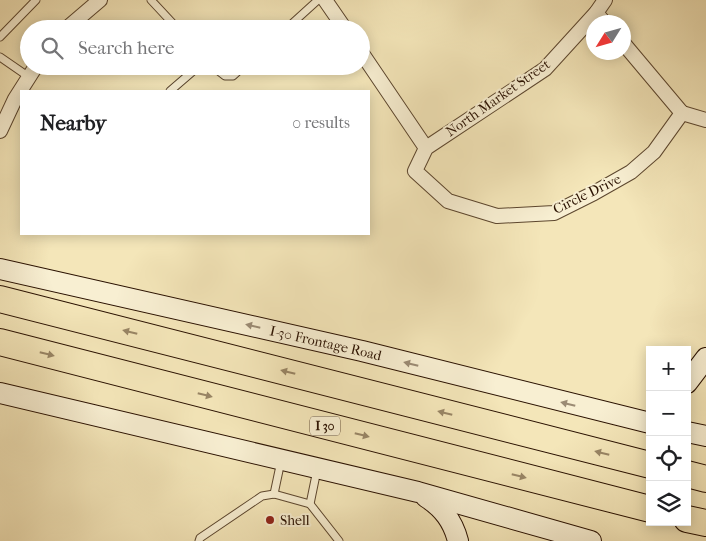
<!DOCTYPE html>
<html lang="en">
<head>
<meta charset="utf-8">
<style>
  :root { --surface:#fff; --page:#f6f6f6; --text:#202124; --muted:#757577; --line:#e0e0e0 }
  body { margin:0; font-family:"IM FELL French Canon",serif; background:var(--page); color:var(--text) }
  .controls { position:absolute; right:15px; bottom:15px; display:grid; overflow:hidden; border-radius:0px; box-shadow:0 2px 12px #0003 }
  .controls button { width:45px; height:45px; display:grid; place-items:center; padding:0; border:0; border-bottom:1px solid var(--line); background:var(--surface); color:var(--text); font:25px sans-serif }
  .compass { position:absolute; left:586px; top:15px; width:45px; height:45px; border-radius:50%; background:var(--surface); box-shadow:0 2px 12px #0003; rotate:233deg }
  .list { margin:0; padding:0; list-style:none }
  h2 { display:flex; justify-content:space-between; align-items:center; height:65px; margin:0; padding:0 20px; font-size:21px }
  h2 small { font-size:16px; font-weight:400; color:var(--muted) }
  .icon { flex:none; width:28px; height:28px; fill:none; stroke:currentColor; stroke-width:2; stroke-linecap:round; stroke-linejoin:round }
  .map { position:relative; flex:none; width:706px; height:541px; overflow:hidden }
  .search { position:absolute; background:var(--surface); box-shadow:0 2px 12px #0003; left:20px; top:20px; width:350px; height:55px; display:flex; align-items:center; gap:12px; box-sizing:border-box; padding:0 18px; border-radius:28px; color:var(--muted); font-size:19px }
  .panel { position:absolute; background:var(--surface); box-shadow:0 2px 12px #0003; left:20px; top:90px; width:350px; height:145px; border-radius:0px }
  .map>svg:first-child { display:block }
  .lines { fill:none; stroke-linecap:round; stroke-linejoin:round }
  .lane-casing { stroke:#5c462e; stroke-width:9 }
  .street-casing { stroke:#5c462e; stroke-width:16 }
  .secondary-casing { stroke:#2a1100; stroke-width:22 }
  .highway-casing { stroke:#2a1100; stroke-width:28 }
  .lane { stroke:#f8efd2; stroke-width:7 }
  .street { stroke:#f8efd2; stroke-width:14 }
  .secondary { stroke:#f8efd2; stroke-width:20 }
  .highway { stroke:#f4e6b9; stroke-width:26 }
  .oneway { fill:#9b8b74 }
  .oneway2 { fill:#998666 }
  .poi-dot { fill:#8f2418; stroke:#f8efd2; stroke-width:2 }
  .labels { text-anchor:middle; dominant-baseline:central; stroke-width:4; stroke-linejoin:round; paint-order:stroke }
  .shield { fill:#f8efd2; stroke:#68543f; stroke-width:1 }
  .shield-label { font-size:12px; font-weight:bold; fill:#2a1100 }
  .street-label { font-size:14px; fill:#2a1100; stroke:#f8efd2 }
  .poi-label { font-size:14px; fill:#2a1100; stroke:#f8efd2; text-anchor:start }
</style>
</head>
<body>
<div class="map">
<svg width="706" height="541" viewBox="0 0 706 541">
  <rect width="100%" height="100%" fill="#f4e6b9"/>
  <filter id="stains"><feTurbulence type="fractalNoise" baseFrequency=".004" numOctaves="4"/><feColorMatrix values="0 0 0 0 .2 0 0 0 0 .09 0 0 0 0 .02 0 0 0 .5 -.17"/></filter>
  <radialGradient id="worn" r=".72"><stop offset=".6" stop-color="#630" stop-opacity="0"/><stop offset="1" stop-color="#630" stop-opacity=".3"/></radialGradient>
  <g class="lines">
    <defs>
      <g id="lane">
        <path d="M 151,0 L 178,29"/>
        <path d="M 286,29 L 318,0"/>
        <path d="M 0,37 L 36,0"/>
        <path d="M 0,57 L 29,77"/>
        <path d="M 212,66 L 225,76 L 233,76 L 244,66"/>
        <path d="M 170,91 L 199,66"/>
        <path d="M 274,494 L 281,461"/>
        <path d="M 310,504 L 317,470"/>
        <path d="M 199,541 L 200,538 L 262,496 L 274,494 L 310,504 L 339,541"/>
      </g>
      <g id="street">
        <path d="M 325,0 L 345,29"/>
        <path d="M 605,0 L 596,13 L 545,69 L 426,148 L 415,171 L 448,201 L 497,216 L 554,213 L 594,193 L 631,172 L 654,152 L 682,113"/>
        <path d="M 596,13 L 604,22"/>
        <path d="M 66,29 L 100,0"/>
        <path d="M 624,44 L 682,113"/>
        <path d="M 361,52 L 426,148"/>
        <path d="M 682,113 L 706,120"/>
        <path d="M 0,131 L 15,99 L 36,66"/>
      </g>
      <g id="secondary">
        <path id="s1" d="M 0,269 L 362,351 L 650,423"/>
        <path d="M 687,383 L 706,358"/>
        <path d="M 0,393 L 418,492 L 591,541"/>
        <path d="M 687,432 L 706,436"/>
        <path d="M 426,497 C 443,508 453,521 458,541"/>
      </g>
      <g id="highway">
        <path d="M 0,299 L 650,465"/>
        <path d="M 0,342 L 650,509"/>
        <path d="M 687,474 L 706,479"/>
        <path d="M 687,519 L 706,523"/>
      </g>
    </defs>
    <use href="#lane" class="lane-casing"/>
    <use href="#street" class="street-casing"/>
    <use href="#secondary" class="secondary-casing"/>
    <use href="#highway" class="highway-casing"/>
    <use href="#lane" class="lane"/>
    <use href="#street" class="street"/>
    <use href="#secondary" class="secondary"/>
    <use href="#highway" class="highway"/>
  </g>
  <defs><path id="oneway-solid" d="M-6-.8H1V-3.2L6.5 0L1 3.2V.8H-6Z" transform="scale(1.25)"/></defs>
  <g class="oneway">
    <use href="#oneway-solid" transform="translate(253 326) rotate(-167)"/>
    <use href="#oneway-solid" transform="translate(411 364) rotate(-166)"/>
    <use href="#oneway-solid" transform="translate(568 404) rotate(-166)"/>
  </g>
  <g class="oneway2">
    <use href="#oneway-solid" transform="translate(130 332) rotate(-166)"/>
    <use href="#oneway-solid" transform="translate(47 354) rotate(14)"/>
    <use href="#oneway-solid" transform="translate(288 372) rotate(-166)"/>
    <use href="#oneway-solid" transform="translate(205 395) rotate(14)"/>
    <use href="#oneway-solid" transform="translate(445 413) rotate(-166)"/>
    <use href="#oneway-solid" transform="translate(362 435) rotate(14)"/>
    <use href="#oneway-solid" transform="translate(602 453) rotate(-166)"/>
    <use href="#oneway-solid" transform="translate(519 476) rotate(14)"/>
  </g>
  <circle class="poi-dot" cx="270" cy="520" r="5"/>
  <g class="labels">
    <rect class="shield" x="310" y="416.5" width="30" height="19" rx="4"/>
    <g class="shield-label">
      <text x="325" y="426">I 30</text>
    </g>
    <g class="street-label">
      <text transform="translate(498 98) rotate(-35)">North Market Street</text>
      <text transform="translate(587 194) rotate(-26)">Circle Drive</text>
      <text stroke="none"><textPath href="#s1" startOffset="334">I-30 Frontage Road</textPath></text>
    </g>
    <g class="poi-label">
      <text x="280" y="520">Shell</text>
    </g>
  </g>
  <rect width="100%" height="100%" filter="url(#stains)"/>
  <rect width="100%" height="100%" fill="url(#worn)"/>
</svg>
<div class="controls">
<button>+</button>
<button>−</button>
<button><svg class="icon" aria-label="locate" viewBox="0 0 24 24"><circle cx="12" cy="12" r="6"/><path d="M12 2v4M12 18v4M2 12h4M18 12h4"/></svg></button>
<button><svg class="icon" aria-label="layers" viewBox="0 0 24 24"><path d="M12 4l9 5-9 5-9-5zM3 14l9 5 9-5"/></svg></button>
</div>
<svg class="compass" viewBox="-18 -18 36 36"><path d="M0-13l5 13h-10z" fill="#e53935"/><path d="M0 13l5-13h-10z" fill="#757577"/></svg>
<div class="search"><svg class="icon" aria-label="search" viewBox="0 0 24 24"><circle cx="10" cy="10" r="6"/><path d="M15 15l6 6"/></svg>Search here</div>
<section class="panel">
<h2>Nearby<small>0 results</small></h2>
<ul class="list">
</ul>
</section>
</div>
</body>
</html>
